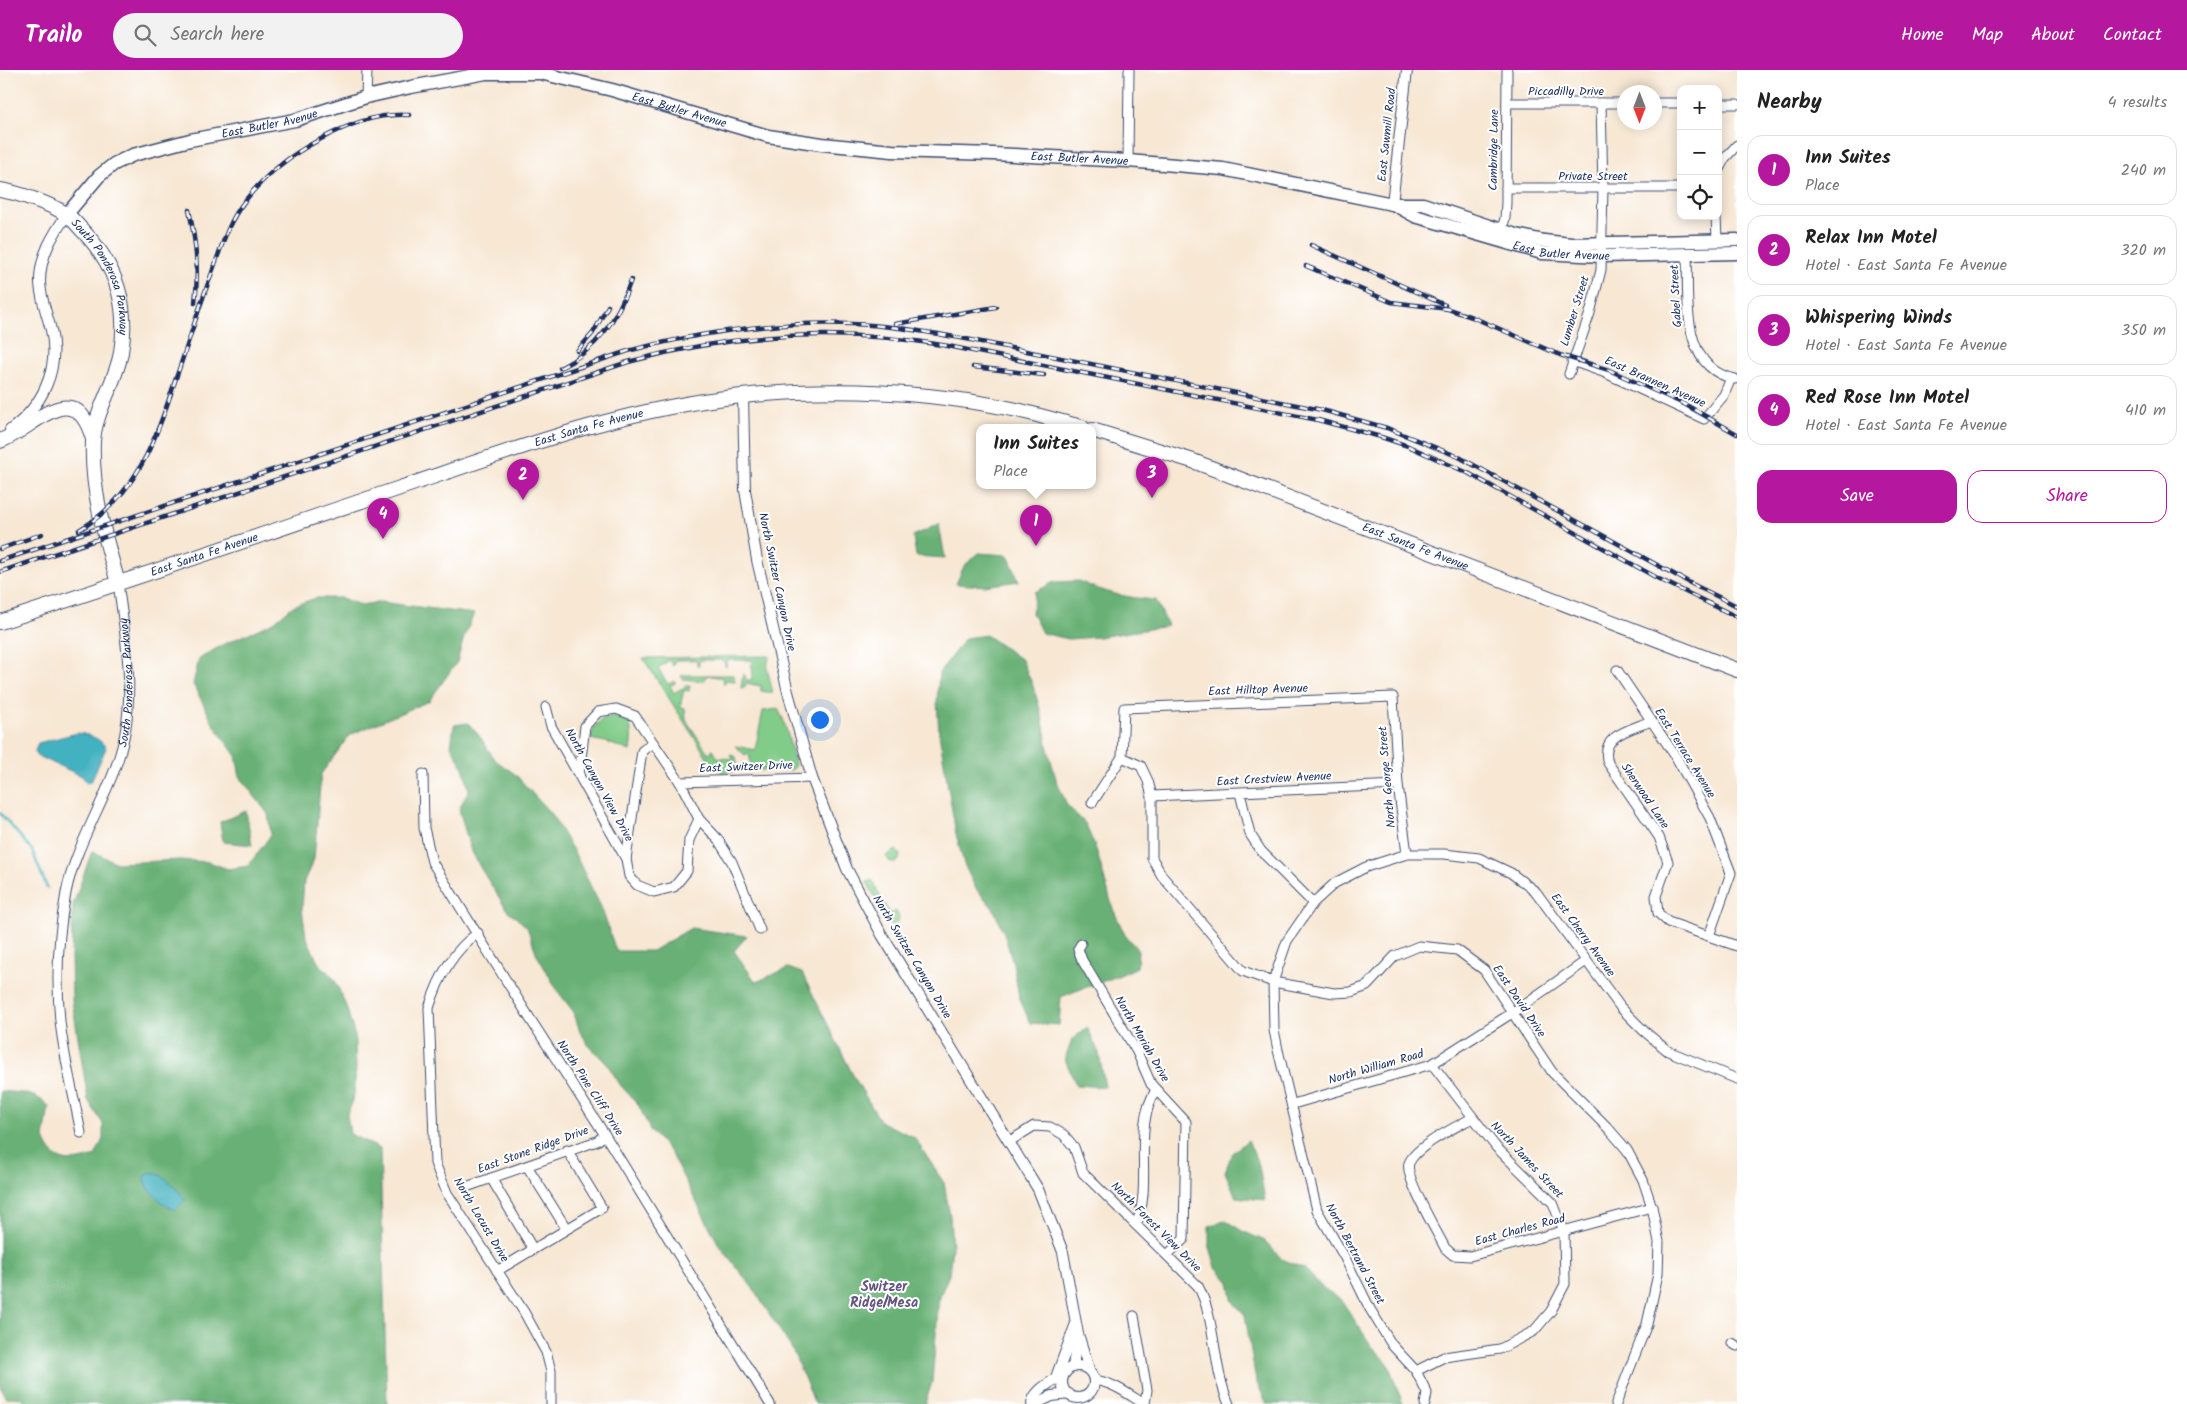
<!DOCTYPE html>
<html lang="en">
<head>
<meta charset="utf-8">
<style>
  :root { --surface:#fff; --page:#f2f2f2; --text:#222; --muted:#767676; --line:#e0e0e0; --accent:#b5179e }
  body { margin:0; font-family:Kalam,sans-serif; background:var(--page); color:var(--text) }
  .controls { position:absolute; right:15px; top:15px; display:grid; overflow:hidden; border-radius:10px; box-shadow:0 2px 12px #0003 }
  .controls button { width:45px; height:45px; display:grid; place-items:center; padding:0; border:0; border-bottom:1px solid var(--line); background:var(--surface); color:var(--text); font:25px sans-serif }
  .compass { position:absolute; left:1617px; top:15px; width:45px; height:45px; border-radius:50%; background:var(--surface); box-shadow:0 2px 12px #0003; rotate:180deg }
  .you { position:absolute; left:819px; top:649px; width:18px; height:18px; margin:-12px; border:4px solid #fff; border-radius:50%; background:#1a73e8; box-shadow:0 0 0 8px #1a73e833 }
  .badge { display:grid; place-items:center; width:32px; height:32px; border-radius:50%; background:var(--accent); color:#fff; font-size:16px; font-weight:700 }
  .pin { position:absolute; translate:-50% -41px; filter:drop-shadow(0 1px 2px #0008) }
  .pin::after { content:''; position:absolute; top:26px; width:18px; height:15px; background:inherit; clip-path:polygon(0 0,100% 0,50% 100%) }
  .popup { position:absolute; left:976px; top:354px; width:120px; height:65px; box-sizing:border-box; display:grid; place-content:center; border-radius:10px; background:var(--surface); filter:drop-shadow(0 1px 4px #0005); font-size:16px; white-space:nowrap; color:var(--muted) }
  .popup b { font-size:19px; color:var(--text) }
  .popup::after { content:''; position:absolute; left:50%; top:100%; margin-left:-10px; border:10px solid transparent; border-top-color:var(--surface) }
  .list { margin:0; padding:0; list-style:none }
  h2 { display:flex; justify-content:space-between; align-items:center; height:65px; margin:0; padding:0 20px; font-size:21px }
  h2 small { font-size:16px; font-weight:400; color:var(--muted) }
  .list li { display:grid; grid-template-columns:32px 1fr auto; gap:15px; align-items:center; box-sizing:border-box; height:70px; margin:0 10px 10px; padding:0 10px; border:1px solid var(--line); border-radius:15px }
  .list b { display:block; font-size:19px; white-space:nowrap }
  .list p { margin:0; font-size:16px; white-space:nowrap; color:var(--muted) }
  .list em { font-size:16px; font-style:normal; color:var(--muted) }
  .actions { display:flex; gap:10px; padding:15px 20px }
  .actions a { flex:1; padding:11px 0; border:1px solid var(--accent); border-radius:15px; text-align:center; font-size:18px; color:var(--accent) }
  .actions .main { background:var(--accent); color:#fff }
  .icon { flex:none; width:28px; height:28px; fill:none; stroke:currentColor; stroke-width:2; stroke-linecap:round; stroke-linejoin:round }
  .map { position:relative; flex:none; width:1737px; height:1334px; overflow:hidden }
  header { display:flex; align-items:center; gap:30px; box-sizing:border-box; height:70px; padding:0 25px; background:var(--accent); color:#fff }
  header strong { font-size:24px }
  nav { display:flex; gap:28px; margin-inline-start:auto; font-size:18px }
  .search { width:350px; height:45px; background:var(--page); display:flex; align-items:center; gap:12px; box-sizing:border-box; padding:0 18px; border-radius:28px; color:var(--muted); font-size:19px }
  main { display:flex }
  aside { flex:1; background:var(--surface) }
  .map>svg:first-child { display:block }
  .green { fill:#81cc89; stroke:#4e7e74 }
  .forest { fill:#68b075; stroke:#42706a }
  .water { fill:#43b1c0; stroke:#2f708f }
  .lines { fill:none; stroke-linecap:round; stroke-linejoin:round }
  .stream { stroke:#43b1c0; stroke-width:2.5 }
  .minor-casing { stroke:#3c4b70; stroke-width:11 }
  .tertiary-casing { stroke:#3c4b70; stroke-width:12 }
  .secondary-casing { stroke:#3c4b70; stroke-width:15 }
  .primary-casing { stroke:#3c4b70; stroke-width:16 }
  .minor { stroke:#fff; stroke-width:9 }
  .tertiary { stroke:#fff; stroke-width:10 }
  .secondary { stroke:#fff; stroke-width:12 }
  .primary { stroke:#fff; stroke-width:14 }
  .rail-casing { stroke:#1b2f5e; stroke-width:4.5 }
  .rail { stroke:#fff; stroke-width:2.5; stroke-dasharray:8; stroke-linecap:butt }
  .labels { text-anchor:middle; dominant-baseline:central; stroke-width:4; stroke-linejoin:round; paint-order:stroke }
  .street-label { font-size:12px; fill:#1b2f5e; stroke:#fff }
  .neighbourhood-label { font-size:14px; font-weight:bold; fill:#645581; stroke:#fff }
</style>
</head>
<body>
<header>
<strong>Trailo</strong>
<div class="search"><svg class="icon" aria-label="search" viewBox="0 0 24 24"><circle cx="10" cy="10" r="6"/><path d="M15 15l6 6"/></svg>Search here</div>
<nav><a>Home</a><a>Map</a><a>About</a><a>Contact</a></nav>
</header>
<main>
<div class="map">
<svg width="1737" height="1334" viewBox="0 0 1737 1334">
  <rect width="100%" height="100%" fill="#fff"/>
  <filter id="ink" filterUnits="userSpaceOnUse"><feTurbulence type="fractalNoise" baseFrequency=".02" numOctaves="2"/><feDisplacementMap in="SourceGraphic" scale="10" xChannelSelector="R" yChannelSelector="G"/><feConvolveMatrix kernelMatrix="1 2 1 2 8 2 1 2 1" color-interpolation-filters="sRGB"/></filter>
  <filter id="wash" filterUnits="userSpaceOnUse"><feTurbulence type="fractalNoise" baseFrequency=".0096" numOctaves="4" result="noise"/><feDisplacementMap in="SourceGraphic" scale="20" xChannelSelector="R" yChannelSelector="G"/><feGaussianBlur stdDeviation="1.12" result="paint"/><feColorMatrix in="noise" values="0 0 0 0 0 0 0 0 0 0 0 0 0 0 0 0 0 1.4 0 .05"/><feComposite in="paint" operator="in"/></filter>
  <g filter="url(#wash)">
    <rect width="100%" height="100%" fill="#f7e7d3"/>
    <g class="green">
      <path d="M 769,586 L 767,598 L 773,623 L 761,621 L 761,616 L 746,613 L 745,617 L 741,618 L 743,604 L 745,605 L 746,610 L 751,610 L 753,603 L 751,590 L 727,590 L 726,597 L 723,590 L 700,590 L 698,597 L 696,590 L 675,590 L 673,596 L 669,590 L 658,599 L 668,614 L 675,611 L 675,613 L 670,616 L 674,623 L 686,616 L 690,616 L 689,621 L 684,620 L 680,637 L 685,638 L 686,650 L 709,684 L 712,683 L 711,680 L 713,679 L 717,687 L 730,689 L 732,688 L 730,684 L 736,687 L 738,701 L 722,703 L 712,695 L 643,588 Z"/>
      <path d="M 682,605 L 733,605 L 735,611 L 726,610 L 724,614 L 722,608 L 707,605 L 704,611 L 683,609 L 681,607 Z"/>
      <path d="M 778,639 L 784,651 L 795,693 L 794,698 L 791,700 L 746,700 L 746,695 L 751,695 L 749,683 L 745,685 L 735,676 L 755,680 L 763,641 Z"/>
      <path d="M 614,646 C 635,648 632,665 630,681 L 606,672 L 590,669 C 593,656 600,647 614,646 Z"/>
      <path d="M 896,780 L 900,785 L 899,790 L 895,793 L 890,792 L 886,786 Z"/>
      <path d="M 872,810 L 890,844 L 896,841 L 899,847 L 898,852 L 891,856 L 867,812 Z"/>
    </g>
    <g class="forest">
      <path d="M 939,454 L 945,488 L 916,486 L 913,466 Z"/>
      <path d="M 979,483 L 1008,485 L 1019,511 L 985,516 L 956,514 L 964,496 Z"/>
      <path d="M 1079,511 C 1105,523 1128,528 1156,530 L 1168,556 L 1099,567 L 1068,569 L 1042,563 L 1032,543 L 1035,522 L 1054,512 Z"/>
      <path d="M 316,528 L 341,528 L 360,535 L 380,532 L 474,544 L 464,567 L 457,592 L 429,631 L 350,665 L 321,704 L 314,789 L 304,811 L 302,839 L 306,866 L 318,892 L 335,910 L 346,936 L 355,966 L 356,997 L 354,1025 L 347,1044 L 350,1064 L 380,1079 L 387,1334 L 24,1334 L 24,1328 L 5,1327 L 0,1314 L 0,1021 C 18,1023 37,1022 49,1037 L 44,1068 C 54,1096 72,1093 95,1086 L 103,1069 L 103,1054 L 88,1030 L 72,930 L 71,886 L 73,835 L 92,781 L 117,793 L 180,790 L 209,792 L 228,799 L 248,796 L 271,765 L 268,744 L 240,707 L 236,686 L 214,655 L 193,614 L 199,589 L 222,575 L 274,552 L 293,536 Z"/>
      <path d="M 986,565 L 1022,590 L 1033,616 L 1042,646 L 1048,679 L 1056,709 L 1067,735 L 1085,753 L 1096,779 L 1113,839 L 1125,865 L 1138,880 L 1137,897 C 1113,910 1086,916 1061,927 L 1059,955 L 1030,953 L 1019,927 L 1013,893 L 1004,863 L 993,838 L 976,819 L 964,794 L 956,764 L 939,663 L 937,632 L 939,603 L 965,568 Z"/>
      <path d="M 468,653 L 481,668 L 495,690 L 515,704 L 552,745 L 574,782 L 602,839 L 616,881 L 652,881 L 691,858 L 747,866 L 734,881 L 756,912 L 788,898 L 802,903 L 854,1007 L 881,1052 L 914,1067 L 944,1113 L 950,1146 L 952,1177 L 949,1205 L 939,1228 L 932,1312 L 925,1334 L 815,1334 L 792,1279 L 752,1217 L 719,1175 L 670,1082 L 650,1060 L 638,1034 L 621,1016 L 607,994 L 589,976 L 580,961 L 573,941 L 559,923 L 537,885 L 527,857 L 507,840 L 481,799 L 470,778 L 459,739 L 469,720 L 463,697 L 451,676 L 454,655 Z"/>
      <path d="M 246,741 L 252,775 L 223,772 L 220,752 Z"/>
      <path d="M 1087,957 L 1099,983 L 1105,1017 L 1076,1015 L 1065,989 L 1072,970 Z"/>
      <path d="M 1248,1070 L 1259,1096 L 1265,1130 L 1236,1127 L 1225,1102 L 1232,1083 Z"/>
      <path d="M 1226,1150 L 1242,1161 L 1265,1171 L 1282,1189 L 1305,1199 L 1322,1217 L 1342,1231 L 1371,1275 L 1388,1293 L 1403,1334 L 1267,1334 L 1256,1311 L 1245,1245 L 1233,1232 L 1229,1212 L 1216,1197 L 1209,1174 L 1209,1156 Z"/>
    </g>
    <g class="water">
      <path d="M 77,663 C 87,664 101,668 106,678 L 91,712 L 87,713 L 82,706 L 37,686 L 35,681 L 38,673 Z"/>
      <path d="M 151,1102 C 164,1104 178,1118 185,1130 L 175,1140 C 162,1135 151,1123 144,1111 L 145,1106 Z"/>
    </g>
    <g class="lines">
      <path class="stream" d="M 0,743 L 32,780 L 47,818"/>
    </g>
  </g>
  <g filter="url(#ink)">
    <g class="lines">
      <defs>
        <g id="minor">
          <path d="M 366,27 L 367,0"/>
          <path d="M 1507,33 L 1624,33"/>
          <path d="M 1654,33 L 1681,33"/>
          <path d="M 1718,34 L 1737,34"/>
          <path d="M 1128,91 L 1129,0"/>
          <path d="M 1718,101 L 1725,88 L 1737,75"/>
          <path d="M 1506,118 L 1681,118"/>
          <path d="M 1716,146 L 1717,170"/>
          <path d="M 1502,160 L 1505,148 L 1506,133 L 1507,0"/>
          <path d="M 1687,184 C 1689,227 1679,298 1735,309"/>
          <path d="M 1572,291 L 1603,302 L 1704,349 L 1724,325 L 1731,308"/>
          <path d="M 1569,304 L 1590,243 L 1601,200 L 1603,118 L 1601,33"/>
          <path d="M 1617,600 L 1676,687 L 1710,748 L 1731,803 L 1709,866"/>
          <path d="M 546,637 L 551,656 L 626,789 L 629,806 L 637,815 L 654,822 L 674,817 L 687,801 L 689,770 L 699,749"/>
          <path d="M 1651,651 C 1630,660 1599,665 1608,693 L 1659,767 L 1668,792 L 1656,826 L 1658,843 L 1668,852 L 1737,876"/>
          <path d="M 1122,687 L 1141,696 L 1148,711 L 1152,726 L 1152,788 L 1162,806 L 1243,901 L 1273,912 L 1334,923 L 1351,922 L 1367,916 L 1395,886 L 1419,876 L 1457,880 L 1484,900 L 1552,1002 L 1608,1058 L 1627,1080 L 1643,1110 L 1652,1137 L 1659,1172 L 1658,1204 L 1647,1254 L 1616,1334"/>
          <path d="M 423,704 L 424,758 L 432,792 L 529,947 L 605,1065 L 770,1334"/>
          <path d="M 579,705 L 585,656 L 598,642 L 616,639 L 635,646 L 680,712 L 699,749 L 717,768 L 732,792 L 760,860"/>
          <path d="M 680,712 L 812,708"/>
          <path d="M 1240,723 L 1250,764 L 1261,781 L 1313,833"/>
          <path d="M 1152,726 L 1398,715"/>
          <path d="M 1092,733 L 1122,687 L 1124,638 L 1393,627 L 1398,715 L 1407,784"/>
          <path d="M 626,789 L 642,681 L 652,673"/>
          <path d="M 478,863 C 453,880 438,909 429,938 L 435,1093 L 447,1123 L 524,1242 L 546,1282 L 551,1301 L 551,1334"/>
          <path d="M 1081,874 L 1078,879 L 1082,890 L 1137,982 L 1151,1014 L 1186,1052 L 1184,1169 L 1167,1185"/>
          <path d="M 1293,1034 L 1432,994 L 1512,943 L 1586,891"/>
          <path d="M 1472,1048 C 1456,1057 1416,1076 1409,1093 C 1404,1107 1437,1162 1445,1178 L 1453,1185 L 1470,1186 L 1652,1137"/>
          <path id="s1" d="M 81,1063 C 74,1026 64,989 60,951 C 56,909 58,865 66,823 C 75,777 102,737 117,693 C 138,635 126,571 118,513"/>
          <path d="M 1010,1071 L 1034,1056 L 1050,1057 L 1064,1065 L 1074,1077 L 1083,1103 L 1198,1216 C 1217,1252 1212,1296 1229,1334"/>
          <path d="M 527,1096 L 566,1158"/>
          <path d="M 491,1108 L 533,1179"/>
          <path d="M 469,1116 L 597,1071 L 605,1065"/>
          <path d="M 1136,1155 C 1154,1113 1131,1059 1156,1020"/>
          <path d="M 497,1201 L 602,1138 L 567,1080"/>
          <path d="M 1134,1246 L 1147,1320 L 1145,1334"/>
          <path d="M 1732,1273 L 1737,1276"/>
          <path d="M 1416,1301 L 1444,1287 L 1500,1279 L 1534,1261 L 1551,1241 L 1565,1214 L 1564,1161 L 1553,1133 L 1496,1077 L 1432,994"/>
          <path d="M 1094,1310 C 1112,1312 1128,1324 1144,1334"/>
          <path d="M 1425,1334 L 1427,1323 L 1416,1301 L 1392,1275 L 1370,1239 L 1345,1188 L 1317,1140 L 1278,980 L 1274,960 L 1273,912 L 1287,871 L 1313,833 L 1335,813 L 1366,797 L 1407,784 L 1444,784 L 1479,788 L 1511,803 L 1536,822 L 1621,938 L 1644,961 L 1668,981 L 1737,1009"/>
        </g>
        <g id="tertiary">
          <path d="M 1392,134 L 1407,0"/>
          <path d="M 743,326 L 745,420 L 757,490 L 788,622 L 812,708 L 847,799 L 882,865 L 1038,1119 L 1063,1182 L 1078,1264 L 1089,1299"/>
          <path d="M 10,360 C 43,336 60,299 51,260 C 47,244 40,227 40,211 C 40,185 53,165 67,144"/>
          <circle cx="1078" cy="1312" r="16"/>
          <path d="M 1073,1297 L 1077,1268"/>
          <path d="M 1055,1310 L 1075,1256"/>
          <path d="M 1032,1334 C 1033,1321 1050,1313 1060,1306"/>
          <path d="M 1035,1334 L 1052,1326 L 1069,1324"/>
        </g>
        <g id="secondary">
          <path id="s2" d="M 1395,135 L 1415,146 L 1542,183 L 1602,186 L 1737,183"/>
          <path id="s3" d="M 67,144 L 99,106 L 114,94 L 133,85 L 190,70 L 295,50 L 366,27 L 411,17 L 486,3 L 540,3 L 612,20 L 768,66 L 822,74 L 892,81 L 993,84 L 1128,91 L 1223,99 L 1392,134 L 1423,134 L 1516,165 L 1544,171 L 1571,174 L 1737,170"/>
        </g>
        <g id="primary">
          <path id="s4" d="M 0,120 C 16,122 54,135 67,145 C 73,149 78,156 83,161 C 116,195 129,235 121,282 C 117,310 94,343 93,372 C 91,420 105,467 118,513"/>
          <path id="s5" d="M 1092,360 L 1193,391 L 1737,600"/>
          <path d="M 0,371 C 34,359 74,303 93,369"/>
          <path id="s6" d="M 0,552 C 134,509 267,463 400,418 C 512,380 625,338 742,326 C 833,317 927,321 1017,340 C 1039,345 1060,352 1082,357"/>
        </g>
      </defs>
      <use href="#minor" class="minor-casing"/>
      <use href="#tertiary" class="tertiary-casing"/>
      <use href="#secondary" class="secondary-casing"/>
      <use href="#primary" class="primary-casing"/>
      <use href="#minor" class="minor"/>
      <use href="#tertiary" class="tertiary"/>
      <use href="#secondary" class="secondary"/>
      <use href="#primary" class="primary"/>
      <defs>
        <g id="rail">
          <path d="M 189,140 C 196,172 199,200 195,233"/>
          <path d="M 1311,175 L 1445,235"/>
          <path d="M 1306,196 L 1391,232 L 1448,239 L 1472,247 L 1560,285 L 1609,300 L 1686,335 L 1737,364"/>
          <path d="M 895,254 L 996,237"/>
          <path d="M 577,281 L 593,263 L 608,236"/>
          <path d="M 973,297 L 1044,305"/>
          <path d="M 560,298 C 598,279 618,248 631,210"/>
          <path d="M 79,460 C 136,427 157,368 176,308 C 189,271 200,234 214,197 C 222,175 229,151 244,132 C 264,106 290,85 319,70 C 347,55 376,43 409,45"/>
          <path d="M 0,479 L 42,464"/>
          <path d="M 0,491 L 628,281 C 701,262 776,251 852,254 C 889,255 925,262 961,268 L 1322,340 L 1387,358 L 1459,387 L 1692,514 L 1737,536"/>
          <path d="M 0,502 L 628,292 C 734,263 840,257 948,276 L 1318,350 L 1381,367 L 1408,376 L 1468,403 L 1659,509 L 1737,547"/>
        </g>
      </defs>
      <use href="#rail" class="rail-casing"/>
      <use href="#rail" class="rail"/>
    </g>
  </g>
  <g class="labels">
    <g class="street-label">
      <text x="1566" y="21">Piccadilly Drive</text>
      <text stroke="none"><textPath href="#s3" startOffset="651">East Butler Avenue</textPath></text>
      <text stroke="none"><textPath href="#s3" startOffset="230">East Butler Avenue</textPath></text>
      <text transform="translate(1387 65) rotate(-84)">East Sawmill Road</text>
      <text transform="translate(1494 80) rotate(-89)">Cambridge Lane</text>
      <text stroke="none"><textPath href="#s3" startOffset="1056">East Butler Avenue</textPath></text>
      <text x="1593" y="106">Private Street</text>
      <text stroke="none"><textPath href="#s2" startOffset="174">East Butler Avenue</textPath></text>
      <text stroke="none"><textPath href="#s4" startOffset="145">South Ponderosa Parkway</textPath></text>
      <text transform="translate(1676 226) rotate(-93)">Gabel Street</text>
      <text transform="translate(1575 241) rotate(-73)">Lumber Street</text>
      <text transform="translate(1655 312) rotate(24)">East Brannen Avenue</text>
      <text stroke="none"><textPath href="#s6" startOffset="620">East Santa Fe Avenue</textPath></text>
      <text stroke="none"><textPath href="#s5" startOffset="344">East Santa Fe Avenue</textPath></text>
      <text stroke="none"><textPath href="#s6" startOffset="215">East Santa Fe Avenue</textPath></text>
      <text transform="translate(777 512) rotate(78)">North Switzer Canyon Drive</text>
      <text stroke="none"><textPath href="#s1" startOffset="464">South Ponderosa Parkway</textPath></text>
      <text transform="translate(1258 620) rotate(-2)">East Hilltop Avenue</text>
      <text transform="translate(1685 683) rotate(58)">East Terrace Avenue</text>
      <text transform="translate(746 697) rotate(-2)">East Switzer Drive</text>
      <text transform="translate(1387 707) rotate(-95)">North George Street</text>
      <text transform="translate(1274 709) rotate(-3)">East Crestview Avenue</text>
      <text transform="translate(599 715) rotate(61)">North Canyon View Drive</text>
      <text transform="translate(1645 726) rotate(56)">Sherwood Lane</text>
      <text transform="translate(1583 865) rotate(54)">East Cherry Avenue</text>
      <text transform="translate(912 887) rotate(59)">North Switzer Canyon Drive</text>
      <text transform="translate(1519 931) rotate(56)">East David Drive</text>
      <text transform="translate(1142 969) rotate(60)">North Moriah Drive</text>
      <text transform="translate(1376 997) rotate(-16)">North William Road</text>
      <text transform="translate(590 1018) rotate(57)">North Pine Cliff Drive</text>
      <text transform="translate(533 1080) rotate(-20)">East Stone Ridge Drive</text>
      <text transform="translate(1527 1090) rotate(47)">North James Street</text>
      <text transform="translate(481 1150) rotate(59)">North Locust Drive</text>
      <text transform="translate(1156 1157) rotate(45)">North Forest View Drive</text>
      <text transform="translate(1520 1160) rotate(-15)">East Charles Road</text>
      <text transform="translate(1355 1184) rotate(62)">North Bertrand Street</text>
    </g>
    <g class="neighbourhood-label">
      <text x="884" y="1217">Switzer<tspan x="884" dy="16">Ridge/Mesa</tspan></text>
    </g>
  </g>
</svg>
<div class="controls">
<button>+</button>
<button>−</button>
<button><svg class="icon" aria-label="locate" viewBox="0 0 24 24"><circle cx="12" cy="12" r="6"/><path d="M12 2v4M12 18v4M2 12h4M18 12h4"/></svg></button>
</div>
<svg class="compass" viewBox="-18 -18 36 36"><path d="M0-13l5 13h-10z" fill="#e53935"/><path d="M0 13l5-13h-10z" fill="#767676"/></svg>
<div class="you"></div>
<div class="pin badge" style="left:1036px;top:476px">1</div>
<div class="popup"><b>Inn Suites</b>Place</div>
<div class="pin badge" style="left:523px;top:430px">2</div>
<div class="pin badge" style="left:1152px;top:428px">3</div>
<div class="pin badge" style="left:383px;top:469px">4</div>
</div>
<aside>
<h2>Nearby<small>4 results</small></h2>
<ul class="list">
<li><span class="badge">1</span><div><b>Inn Suites</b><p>Place</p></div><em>240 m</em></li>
<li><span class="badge">2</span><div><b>Relax Inn Motel</b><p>Hotel · East Santa Fe Avenue</p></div><em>320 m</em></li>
<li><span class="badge">3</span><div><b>Whispering Winds</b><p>Hotel · East Santa Fe Avenue</p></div><em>350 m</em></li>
<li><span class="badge">4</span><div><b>Red Rose Inn Motel</b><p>Hotel · East Santa Fe Avenue</p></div><em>410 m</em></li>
</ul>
<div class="actions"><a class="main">Save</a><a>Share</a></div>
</aside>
</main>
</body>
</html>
